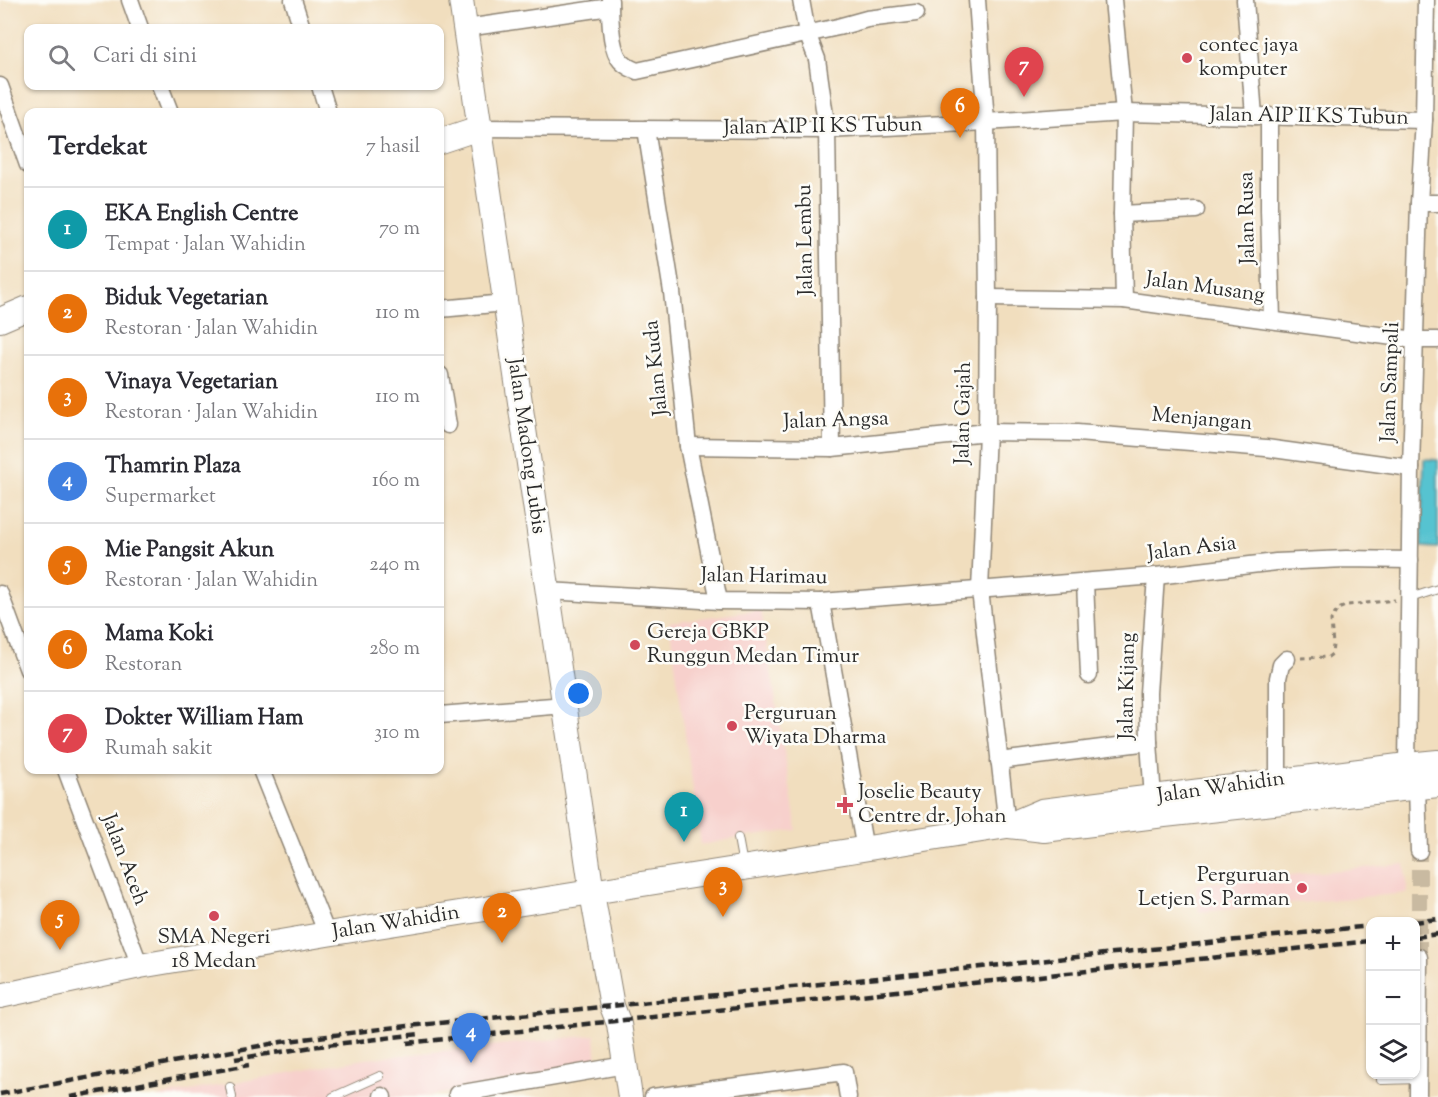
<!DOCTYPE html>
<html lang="id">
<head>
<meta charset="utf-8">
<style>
  :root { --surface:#fff; --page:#f2f2f3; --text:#2b2b33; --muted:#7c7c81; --line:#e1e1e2; --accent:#d1495b }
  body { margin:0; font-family:"Sorts Mill Goudy",serif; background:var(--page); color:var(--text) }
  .controls { position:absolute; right:18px; bottom:18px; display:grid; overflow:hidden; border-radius:12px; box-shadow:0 2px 4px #0004 }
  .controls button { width:54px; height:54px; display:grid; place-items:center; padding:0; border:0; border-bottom:2px solid var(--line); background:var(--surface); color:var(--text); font:30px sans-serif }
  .you { position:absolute; left:579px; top:694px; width:21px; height:21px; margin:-15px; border:4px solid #fff; border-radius:50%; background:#1a73e8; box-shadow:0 0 0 9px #1a73e833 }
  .badge { display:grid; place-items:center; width:39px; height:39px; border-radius:50%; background:var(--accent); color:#fff; font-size:20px; font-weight:700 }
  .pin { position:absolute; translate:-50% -50px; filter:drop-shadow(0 2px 3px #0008) }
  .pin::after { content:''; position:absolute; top:32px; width:21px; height:18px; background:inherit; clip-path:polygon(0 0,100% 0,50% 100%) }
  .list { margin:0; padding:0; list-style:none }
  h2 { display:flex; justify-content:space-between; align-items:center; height:78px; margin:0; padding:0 24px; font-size:26px }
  h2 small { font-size:20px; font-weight:400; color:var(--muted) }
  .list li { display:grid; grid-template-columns:39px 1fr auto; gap:18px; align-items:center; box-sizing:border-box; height:84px; padding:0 24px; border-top:2px solid var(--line) }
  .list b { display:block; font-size:22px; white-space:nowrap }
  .list p { margin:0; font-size:20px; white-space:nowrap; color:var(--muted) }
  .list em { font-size:20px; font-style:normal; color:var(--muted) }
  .icon { flex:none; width:33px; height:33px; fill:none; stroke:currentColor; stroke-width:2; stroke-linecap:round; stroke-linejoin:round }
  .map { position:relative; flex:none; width:1438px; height:1097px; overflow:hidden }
  .search { position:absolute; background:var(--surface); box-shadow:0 2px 4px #0004; left:24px; top:24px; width:420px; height:66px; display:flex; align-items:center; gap:15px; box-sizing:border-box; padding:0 21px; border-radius:12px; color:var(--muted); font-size:22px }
  .panel { position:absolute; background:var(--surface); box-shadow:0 2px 4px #0004; left:24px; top:108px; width:420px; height:666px; border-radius:12px }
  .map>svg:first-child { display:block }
  .built { fill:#f7d0cc }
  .water { fill:#57c3d0; stroke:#41777e; stroke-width:1.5 }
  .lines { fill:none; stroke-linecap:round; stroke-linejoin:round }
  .street-tunnel { stroke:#c9baa1; stroke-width:16; stroke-dasharray:16 8; stroke-linecap:butt }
  .lane-casing { stroke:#8e8474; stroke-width:10 }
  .street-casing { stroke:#8e8474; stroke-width:19 }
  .secondary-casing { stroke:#8e8474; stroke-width:26 }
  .path { stroke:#8e8474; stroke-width:3; stroke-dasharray:4.5 4.5; stroke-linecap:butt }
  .lane { stroke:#fff; stroke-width:8 }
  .street { stroke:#fff; stroke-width:16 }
  .secondary { stroke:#fff; stroke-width:24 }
  .rail { stroke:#2b2b2b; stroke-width:4.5; stroke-dasharray:9 4.5; stroke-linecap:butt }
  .poi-dot { fill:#d1495b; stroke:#fdfcf7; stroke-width:2 }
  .labels { text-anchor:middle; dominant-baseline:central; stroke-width:5; stroke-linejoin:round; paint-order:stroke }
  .poi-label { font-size:21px; fill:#2b2b2b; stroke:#fdfcf7; text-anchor:start }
  .street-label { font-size:21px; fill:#2b2b2b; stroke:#fdfcf7 }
</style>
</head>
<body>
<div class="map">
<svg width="1438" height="1097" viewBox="0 0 1438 1097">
  <rect width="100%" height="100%" fill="#fdfcf7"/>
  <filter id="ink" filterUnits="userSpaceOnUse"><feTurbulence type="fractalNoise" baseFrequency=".0167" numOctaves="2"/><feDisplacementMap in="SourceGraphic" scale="12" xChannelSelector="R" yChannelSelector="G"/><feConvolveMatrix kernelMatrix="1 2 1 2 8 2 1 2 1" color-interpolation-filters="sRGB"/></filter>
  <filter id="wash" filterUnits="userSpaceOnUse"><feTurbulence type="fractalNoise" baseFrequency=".008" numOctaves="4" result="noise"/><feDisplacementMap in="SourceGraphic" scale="24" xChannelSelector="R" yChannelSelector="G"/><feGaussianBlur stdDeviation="1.35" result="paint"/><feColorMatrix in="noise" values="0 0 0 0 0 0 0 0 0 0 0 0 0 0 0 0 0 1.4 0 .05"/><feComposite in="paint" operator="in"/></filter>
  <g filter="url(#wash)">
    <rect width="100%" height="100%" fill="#f1debe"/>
    <g class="built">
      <path d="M 761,610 L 797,830 L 738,838 L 701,845 L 669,622 Z"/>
      <path d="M 1405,864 L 1408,893 L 1199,912 L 1196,884 Z"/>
      <path d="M 595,1035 L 597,1066 L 423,1097 L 156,1097 L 365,1059 Z"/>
    </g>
    <path class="water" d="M 1424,459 L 1438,460 L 1438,548 L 1421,547 Z"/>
  </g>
  <g filter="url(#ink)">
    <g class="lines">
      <path class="street-tunnel" d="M 1419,957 L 1419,851"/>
      <defs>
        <g id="lane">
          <path d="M 1410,598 L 1438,589"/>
          <path d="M 738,838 L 743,865"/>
          <path d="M 1381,1074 L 1381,1080 L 1419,1079"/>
          <path d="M 230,1087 L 232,1097"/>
          <path d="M 333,1097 L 380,1076"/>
        </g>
        <g id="street">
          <path d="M 130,0 L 140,28"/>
          <path d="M 293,0 L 302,28"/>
          <path d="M 610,0 C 610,16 610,43 618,57 C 622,64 629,68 637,71 L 838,27 L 867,19 L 916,13"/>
          <path d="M 801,0 L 807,33 L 817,59 L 827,130 L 832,448"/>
          <path d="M 977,0 L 986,122 L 988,298 L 987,432 L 980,590 L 1007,826"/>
          <path d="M 1113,0 L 1124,113 L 1122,214 L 1124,300"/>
          <path d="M 1245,0 L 1254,116"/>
          <path d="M 466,28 L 610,7"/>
          <path d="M 0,86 L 28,165"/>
          <path d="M 160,86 L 170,112"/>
          <path d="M 320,86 L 328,112"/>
          <path d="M 1269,116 L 1269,210 L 1272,320"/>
          <path d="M 479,128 L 827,130 L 986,122 L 1124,113 L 1424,120"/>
          <path d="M 646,129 L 672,292 L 688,446 L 719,601"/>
          <path d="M 1419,203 L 1438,203"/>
          <path d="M 1122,214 L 1196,210"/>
          <path d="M 988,298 L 1124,300 L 1415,340 L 1438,340"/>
          <path d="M 440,309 L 505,303"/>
          <path d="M 440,375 L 448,425"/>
          <path d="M 688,446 L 832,448 L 987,432 L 1077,433 L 1266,448 L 1411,468"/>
          <path d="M 1085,582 L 1089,675"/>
          <path d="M 548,591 L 719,601 L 821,602 L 1156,576 L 1276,562 L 1346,559 L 1410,560"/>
          <path d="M 0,594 L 28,670"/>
          <path d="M 821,602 L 865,850"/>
          <path d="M 440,715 L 565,705"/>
          <path d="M 999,761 L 1149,742"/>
          <path d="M 1407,765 L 1411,468 L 1419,203 L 1424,120 L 1426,0"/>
          <path d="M 66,770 L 140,966"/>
          <path d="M 261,770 L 327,934"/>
          <path d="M 1278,781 L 1278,678 L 1281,665 L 1287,659"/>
          <path d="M 1417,787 L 1419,851"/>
          <path d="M 1153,798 L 1149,742 L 1148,693 L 1156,576"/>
          <path d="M 457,1094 L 625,1065"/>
          <path d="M 382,1096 L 383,1097"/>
          <path d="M 653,1097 L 844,1072 L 848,1097"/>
          <path d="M 1418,1097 L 1419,957"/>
        </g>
        <g id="secondary">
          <path d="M 461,0 L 592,893 L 612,1006 L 619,1024 L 630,1097"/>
          <path d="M 440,141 L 479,128"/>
          <path d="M 0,320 L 28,308"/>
          <path d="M 1009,826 L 1044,830 L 1164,815 L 1438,785"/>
          <path d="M 0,996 L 140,966 L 327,934 L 1007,826 L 1042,811 L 1407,765 L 1438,762"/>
        </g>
      </defs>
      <use href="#lane" class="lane-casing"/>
      <use href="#street" class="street-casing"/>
      <use href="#secondary" class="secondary-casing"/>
      <path class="path" d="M 1301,658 L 1328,657 L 1332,654 L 1333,645 L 1331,620 L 1338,609 L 1348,605 L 1395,600"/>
      <use href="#lane" class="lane"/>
      <use href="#street" class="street"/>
      <use href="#secondary" class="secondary"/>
      <g class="rail">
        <path d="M 1414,922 L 1438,919"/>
        <path d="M 1416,937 L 1438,934"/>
        <path d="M 407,1043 L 1370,941"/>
        <path d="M 235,1059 L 319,1046 L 419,1034"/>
        <path d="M 0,1094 L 281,1042 L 388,1028 L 612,1006 L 1370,926"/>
        <path d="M 70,1097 L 249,1065"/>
      </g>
    </g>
  </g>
  <g class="poi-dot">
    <circle cx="1187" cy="58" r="6"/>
    <circle cx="635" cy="645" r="6"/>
    <circle cx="732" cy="726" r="6"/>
    <path d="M842 796h6v6h6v6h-6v6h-6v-6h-6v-6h6z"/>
    <circle cx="1302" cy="888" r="6"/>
    <circle cx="214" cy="916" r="6"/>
  </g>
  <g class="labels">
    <g class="poi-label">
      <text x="1199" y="46">contec jaya<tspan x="1199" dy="24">komputer</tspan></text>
      <text x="647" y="633">Gereja GBKP<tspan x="647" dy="24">Runggun Medan Timur</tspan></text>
      <text x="744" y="714">Perguruan<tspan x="744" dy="24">Wiyata Dharma</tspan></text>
      <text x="858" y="793">Joselie Beauty<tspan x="858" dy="24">Centre dr. Johan</tspan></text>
      <text x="1290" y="876" text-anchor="end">Perguruan<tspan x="1290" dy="24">Letjen S. Parman</tspan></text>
      <text x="214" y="938" text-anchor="middle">SMA Negeri<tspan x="214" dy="24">18 Medan</tspan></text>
    </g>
    <g class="street-label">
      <text transform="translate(1309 117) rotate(1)">Jalan AIP II KS Tubun</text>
      <text transform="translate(823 127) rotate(-1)">Jalan AIP II KS Tubun</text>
      <text transform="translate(1248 218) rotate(-91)">Jalan Rusa</text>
      <text transform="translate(806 240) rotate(-91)">Jalan Lembu</text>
      <text transform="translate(1205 288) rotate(8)">Jalan Musang</text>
      <text transform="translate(657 368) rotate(-96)">Jalan Kuda</text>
      <text transform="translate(1391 382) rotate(-88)">Jalan Sampali</text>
      <text transform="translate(964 413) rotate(-89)">Jalan Gajah</text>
      <text transform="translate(1202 420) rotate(5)">Menjangan</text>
      <text transform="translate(836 421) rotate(-2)">Jalan Angsa</text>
      <text transform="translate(526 446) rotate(82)">Jalan Madong Lubis</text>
      <text transform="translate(1192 549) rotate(-7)">Jalan Asia</text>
      <text transform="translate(764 577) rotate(1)">Jalan Harimau</text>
      <text transform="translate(1128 686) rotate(-89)">Jalan Kijang</text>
      <text transform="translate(1221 788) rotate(-8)">Jalan Wahidin</text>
      <text transform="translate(124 860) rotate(69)">Jalan Aceh</text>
      <text transform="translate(396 923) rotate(-9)">Jalan Wahidin</text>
    </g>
  </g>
</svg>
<div class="controls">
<button>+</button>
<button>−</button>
<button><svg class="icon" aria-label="layers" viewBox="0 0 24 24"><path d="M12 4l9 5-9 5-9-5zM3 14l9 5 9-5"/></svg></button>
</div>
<div class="you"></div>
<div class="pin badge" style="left:684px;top:842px;background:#0f9aa8">1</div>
<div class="pin badge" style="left:502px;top:943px;background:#e8710a">2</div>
<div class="pin badge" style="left:723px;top:917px;background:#e8710a">3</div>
<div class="pin badge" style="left:471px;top:1063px;background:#3f7fe0">4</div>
<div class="pin badge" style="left:60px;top:950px;background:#e8710a">5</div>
<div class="pin badge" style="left:960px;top:138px;background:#e8710a">6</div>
<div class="pin badge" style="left:1024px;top:97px;background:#e0444e">7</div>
<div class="search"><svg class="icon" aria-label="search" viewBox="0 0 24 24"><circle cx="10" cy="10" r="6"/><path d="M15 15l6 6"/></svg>Cari di sini</div>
<section class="panel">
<h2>Terdekat<small>7 hasil</small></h2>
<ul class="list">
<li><span class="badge" style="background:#0f9aa8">1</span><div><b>EKA English Centre</b><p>Tempat · Jalan Wahidin</p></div><em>70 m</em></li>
<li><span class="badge" style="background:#e8710a">2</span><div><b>Biduk Vegetarian</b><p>Restoran · Jalan Wahidin</p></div><em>110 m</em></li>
<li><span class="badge" style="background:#e8710a">3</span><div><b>Vinaya Vegetarian</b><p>Restoran · Jalan Wahidin</p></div><em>110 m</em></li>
<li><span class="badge" style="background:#3f7fe0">4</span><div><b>Thamrin Plaza</b><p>Supermarket</p></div><em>160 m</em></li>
<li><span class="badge" style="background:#e8710a">5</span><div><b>Mie Pangsit Akun</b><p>Restoran · Jalan Wahidin</p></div><em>240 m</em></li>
<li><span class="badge" style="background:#e8710a">6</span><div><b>Mama Koki</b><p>Restoran</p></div><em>280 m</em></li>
<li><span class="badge" style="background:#e0444e">7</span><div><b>Dokter William Ham</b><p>Rumah sakit</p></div><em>310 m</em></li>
</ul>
</section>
</div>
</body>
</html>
